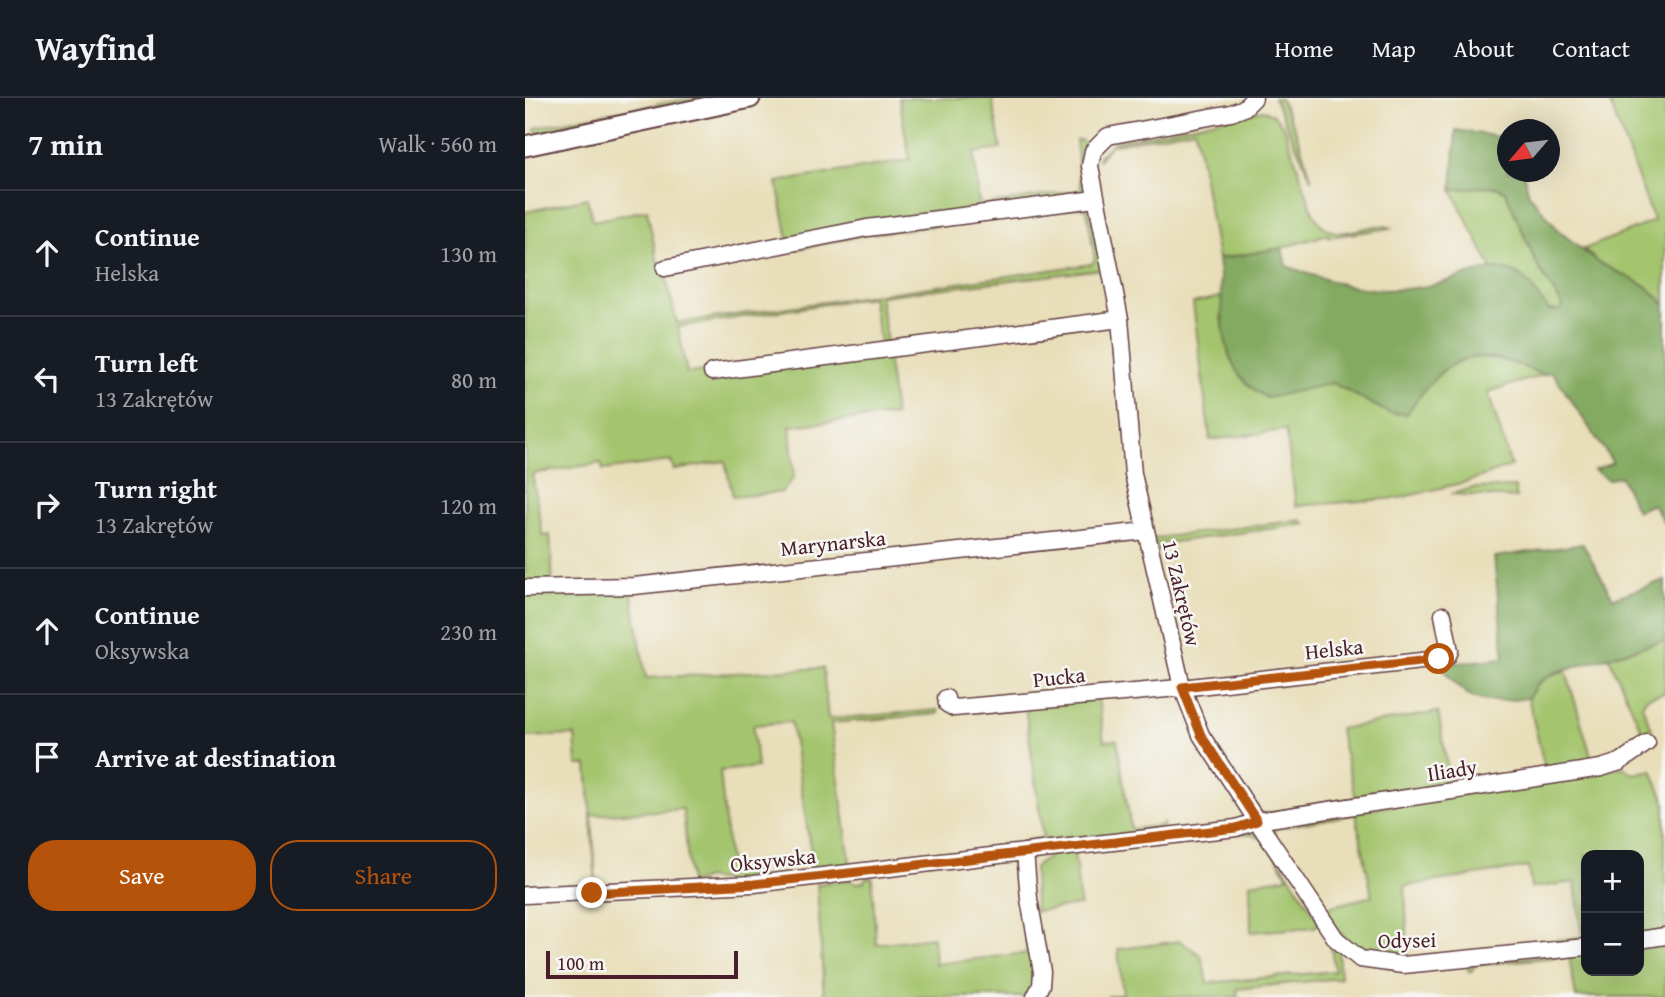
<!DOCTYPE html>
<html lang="en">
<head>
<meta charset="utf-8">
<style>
  :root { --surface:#171b24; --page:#20242c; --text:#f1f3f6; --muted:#9ea1a6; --line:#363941; --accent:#b45309 }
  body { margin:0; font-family:"Gentium Book Plus",serif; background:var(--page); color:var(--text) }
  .controls { position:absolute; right:21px; bottom:21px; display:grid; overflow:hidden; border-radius:14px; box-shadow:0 7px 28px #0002 }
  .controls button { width:63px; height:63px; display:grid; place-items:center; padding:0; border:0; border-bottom:2px solid var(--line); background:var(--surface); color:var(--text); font:35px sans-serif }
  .compass { position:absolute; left:972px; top:21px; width:63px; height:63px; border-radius:50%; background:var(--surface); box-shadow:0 7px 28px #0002; rotate:242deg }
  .scale { position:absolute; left:21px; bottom:18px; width:192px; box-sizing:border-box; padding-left:7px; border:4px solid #4a1f2b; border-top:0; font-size:19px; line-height:24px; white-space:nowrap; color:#4a1f2b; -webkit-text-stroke:5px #f6f6f2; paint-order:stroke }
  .stop { position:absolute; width:21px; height:21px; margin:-16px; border:5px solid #b45309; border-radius:50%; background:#fff }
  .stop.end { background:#b45309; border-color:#fff; box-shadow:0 2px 7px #0008 }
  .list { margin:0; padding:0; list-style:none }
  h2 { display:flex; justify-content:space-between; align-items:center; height:91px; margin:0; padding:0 28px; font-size:30px }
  h2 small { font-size:23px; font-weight:400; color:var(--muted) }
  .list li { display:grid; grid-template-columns:46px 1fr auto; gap:21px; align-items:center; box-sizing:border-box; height:126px; padding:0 28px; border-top:2px solid var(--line) }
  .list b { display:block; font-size:26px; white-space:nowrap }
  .list p { margin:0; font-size:23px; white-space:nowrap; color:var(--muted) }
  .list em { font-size:23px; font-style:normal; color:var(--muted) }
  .actions { display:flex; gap:14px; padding:21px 28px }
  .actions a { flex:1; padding:16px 0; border:2px solid var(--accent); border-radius:28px; text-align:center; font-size:24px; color:var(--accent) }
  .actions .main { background:var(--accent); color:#fff }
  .icon { flex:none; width:38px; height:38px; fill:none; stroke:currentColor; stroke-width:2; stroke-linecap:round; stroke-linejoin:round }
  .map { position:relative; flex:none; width:1140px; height:899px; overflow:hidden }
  header { display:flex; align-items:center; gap:42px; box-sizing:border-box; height:98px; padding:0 35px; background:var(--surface); border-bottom:2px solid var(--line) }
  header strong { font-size:33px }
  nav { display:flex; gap:38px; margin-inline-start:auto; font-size:24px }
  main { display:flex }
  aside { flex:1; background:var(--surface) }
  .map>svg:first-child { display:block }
  .green { fill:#a4c56e; stroke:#77724c; stroke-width:2; fill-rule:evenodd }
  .forest { fill:#83aa61; stroke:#666446; stroke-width:2 }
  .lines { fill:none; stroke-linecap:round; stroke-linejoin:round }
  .minor-casing { stroke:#623c40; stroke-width:19 }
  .tertiary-casing { stroke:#623c40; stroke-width:23 }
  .minor { stroke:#fff; stroke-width:16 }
  .tertiary { stroke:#fff; stroke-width:19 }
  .route { stroke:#b45309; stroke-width:9 }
  .labels { text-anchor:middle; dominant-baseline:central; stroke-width:5; stroke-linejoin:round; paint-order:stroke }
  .street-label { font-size:21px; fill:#4a1f2b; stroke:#f6f6f2 }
</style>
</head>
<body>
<header>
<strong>Wayfind</strong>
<nav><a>Home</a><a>Map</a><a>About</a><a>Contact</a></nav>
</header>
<main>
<aside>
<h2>7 min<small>Walk · 560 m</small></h2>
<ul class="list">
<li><svg class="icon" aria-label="ahead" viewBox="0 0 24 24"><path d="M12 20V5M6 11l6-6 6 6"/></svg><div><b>Continue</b><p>Helska</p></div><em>130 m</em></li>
<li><svg class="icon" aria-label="left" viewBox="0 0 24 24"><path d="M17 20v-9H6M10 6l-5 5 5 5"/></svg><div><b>Turn left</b><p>13 Zakrętów</p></div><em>80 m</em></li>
<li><svg class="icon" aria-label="right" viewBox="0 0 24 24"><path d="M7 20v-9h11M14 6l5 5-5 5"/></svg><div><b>Turn right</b><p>13 Zakrętów</p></div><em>120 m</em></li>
<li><svg class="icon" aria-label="ahead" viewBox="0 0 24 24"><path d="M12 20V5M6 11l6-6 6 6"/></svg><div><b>Continue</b><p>Oksywska</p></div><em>230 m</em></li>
<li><svg class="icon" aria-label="arrive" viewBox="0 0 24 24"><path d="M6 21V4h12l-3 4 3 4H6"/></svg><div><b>Arrive at destination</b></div></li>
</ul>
<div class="actions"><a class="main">Save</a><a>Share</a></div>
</aside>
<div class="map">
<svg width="1140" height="899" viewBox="0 0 1140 899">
  <rect width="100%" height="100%" fill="#f6f6f2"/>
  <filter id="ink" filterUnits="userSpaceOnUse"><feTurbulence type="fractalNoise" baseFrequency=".0143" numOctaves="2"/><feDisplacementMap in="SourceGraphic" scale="14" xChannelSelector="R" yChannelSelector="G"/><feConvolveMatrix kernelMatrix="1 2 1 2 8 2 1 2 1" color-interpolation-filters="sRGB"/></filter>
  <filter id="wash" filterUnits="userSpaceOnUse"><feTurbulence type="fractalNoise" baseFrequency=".00686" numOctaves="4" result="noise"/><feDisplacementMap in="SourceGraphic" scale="28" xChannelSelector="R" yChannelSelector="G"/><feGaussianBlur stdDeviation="1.57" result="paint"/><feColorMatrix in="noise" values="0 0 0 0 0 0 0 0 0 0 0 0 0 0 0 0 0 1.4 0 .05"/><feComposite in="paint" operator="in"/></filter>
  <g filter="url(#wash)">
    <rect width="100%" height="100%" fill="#e8deb9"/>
    <g class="green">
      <path d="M 166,0 L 194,0 L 79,23 L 73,17 Z"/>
      <path d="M 374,0 L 467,0 L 476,51 L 449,55 L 454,105 L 458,107 L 556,92 L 551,42 L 556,42 L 562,49 L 561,94 L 559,98 L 263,141 L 252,84 L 385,62 Z"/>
      <path d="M 749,0 L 755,0 L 770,31 L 787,82 Z"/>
      <path d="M 1083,0 L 1140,0 L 1140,206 L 1121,188 L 1074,165 L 1059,151 L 1129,123 Z"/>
      <path d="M 738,12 L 749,17 L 759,29 L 789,117 C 811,154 843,119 866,130 L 804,139 L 803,136 L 757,150 L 693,161 L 670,31 L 586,47 L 574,62 L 573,59 L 589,44 Z"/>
      <path d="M 67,18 L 65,26 L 12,35 L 10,30 Z"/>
      <path d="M 968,88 L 980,93 L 1013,169 L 1038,208 L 1035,213 L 1023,212 C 1005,188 1000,173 967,171 L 927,92 Z"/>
      <path d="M 62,100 L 68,123 L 122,112 L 133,166 L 343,133 L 564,108 L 579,171 L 355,198 L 362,245 L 355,244 L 347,199 L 153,229 L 162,275 L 362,254 L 370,317 L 265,328 L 269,379 L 257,394 L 208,399 L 200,363 L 149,372 L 146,363 L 78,372 L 76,365 L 7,376 L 18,438 L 25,437 L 28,486 L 0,486 L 0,114 ZM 557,109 L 562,112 L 570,162 L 566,166 L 152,225 L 141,179 L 344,136 Z"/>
      <path d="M 699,198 L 696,223 L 779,291 L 808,285 L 864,315 L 882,316 C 923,253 950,246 1018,277 L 963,294 L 986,368 L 945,383 L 874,400 L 771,408 L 761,332 L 685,342 L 668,205 Z"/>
      <path d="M 990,389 L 991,400 L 926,396 L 947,390 Z"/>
      <path d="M 776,422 L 781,426 L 634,446 L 635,453 L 631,452 L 629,440 Z"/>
      <path d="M 106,491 L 121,580 L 298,570 L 303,621 L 413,612 L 413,616 L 306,625 L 326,771 L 289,774 L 266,624 L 228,627 L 232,669 L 195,673 L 205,772 L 231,770 L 232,778 L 205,784 L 181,780 L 165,786 L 158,711 L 67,717 L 71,786 L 62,667 L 52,667 L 50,637 L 0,639 L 0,494 Z"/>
      <path d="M 1140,542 L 1140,594 L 1121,600 L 1117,608 L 1127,631 L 1118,635 L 1105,651 L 1088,658 L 1118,635 L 1084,559 Z"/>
      <path d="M 1041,573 L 1069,668 L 1021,675 L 1003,600 C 1013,585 1022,576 1041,573 Z"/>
      <path d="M 573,600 L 579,643 L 592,642 L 606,731 L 635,728 L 638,725 L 638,734 L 502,749 L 500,743 L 518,740 L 500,608 Z"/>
      <path d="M 913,614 L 926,690 L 737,717 L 729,707 L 738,717 L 831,701 L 814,631 Z"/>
      <path d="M 1098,669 L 1108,676 L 1127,672 L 1140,704 L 1140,834 L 1114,838 L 1114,757 L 1061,757 L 1061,846 L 1031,848 L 1030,842 L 1057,839 L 1050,784 L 1006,790 L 1003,769 L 880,788 L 883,859 L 890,862 L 831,854 L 795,811 L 847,798 L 831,716 L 748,731 L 751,737 L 745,732 L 749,727 Z"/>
      <path d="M 729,732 L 739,739 L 795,824 L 790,829 L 726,834 L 725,785 L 763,779 C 749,757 743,733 713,736 Z"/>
      <path d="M 549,753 L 555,807 L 510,813 L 509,769 L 530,755 Z"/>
      <path d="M 487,762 L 494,770 L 513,874 L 504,899 L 299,899 L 292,786 L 326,782 L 330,785 L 338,784 L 341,780 L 347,779 L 351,846 L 408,839 L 410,866 L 503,855 L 490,770 L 483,763 Z"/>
      <path d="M 1140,841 L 1140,899 L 1051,899 L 1044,858 L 950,867 L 947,873 L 943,874 L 945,866 L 1061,852 L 1061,873 L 1114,873 L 1114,844 Z"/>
      <path d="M 655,843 L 676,857 L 683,885 L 810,873 L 805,843 L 813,852 L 815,880 L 712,891 L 713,899 L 581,899 L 598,896 L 593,851 Z"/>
    </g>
    <g class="forest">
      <path d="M 931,32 L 982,40 L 982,74 L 998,74 L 1004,96 L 1034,133 L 1074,165 L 1121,188 L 1140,206 L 1140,426 L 1128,406 L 1112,413 L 1095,378 L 1083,382 L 1069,372 L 1088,365 L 1027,274 L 1018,277 C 950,246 923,253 882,316 L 864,315 L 808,285 L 742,300 C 687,272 701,213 693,161 L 757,150 L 761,168 C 815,187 850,199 908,187 C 931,182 958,167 981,172 C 1002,176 1011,196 1023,212 L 1035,213 L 1038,208 L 1013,169 L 980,93 L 968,88 L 927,92 Z"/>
      <path d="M 1058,446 L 1088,500 L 1140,482 L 1140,542 L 1028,575 L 1013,585 L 1003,600 C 952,606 948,607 914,567 L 979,560 L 969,459 Z"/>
    </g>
  </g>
  <g filter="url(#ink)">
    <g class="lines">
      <defs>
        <g id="minor">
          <path d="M 140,170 L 342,130 L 570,101"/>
          <path d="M 187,274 L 595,221"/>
          <path d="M 0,490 L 109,488 L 621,433"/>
          <path d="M 421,600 L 422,606 L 429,610 L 665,589 L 914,561 L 922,559 L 925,553 L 918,517"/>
          <path d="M 0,797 L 229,786 L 500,754"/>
          <path d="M 1114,842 L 1140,838"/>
          <path d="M 1061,849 L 878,867 L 835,861 L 811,841 L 732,723 L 1076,670 L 1095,664 L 1122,645"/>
          <path d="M 510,899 L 516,887 L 517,874 L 504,801 L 500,754 L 711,730 L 732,723 L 676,637 L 657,589 L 608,376 L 595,221 L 565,68 L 568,53 L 583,38 L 706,15 L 719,10 L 729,0"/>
        </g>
        <path id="tertiary" d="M 0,48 L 225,0"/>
      </defs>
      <use href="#minor" class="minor-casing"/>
      <use href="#tertiary" class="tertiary-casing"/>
      <use href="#minor" class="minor"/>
      <use href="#tertiary" class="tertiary"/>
    </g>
  </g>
  <g class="lines" filter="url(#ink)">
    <path class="route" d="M 67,795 L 229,786 L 711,730 L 732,723 L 676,637 L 657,589 L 914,561"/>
  </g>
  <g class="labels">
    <g class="street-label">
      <text transform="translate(308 445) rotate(-6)">Marynarska</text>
      <text transform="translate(657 495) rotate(77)">13 Zakrętów</text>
      <text transform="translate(809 551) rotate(-6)">Helska</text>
      <text transform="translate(534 579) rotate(-6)">Pucka</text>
      <text transform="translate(927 672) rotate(-9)">Iliady</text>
      <text transform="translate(248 762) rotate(-6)">Oksywska</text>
      <text transform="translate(882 842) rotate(-1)">Odysei</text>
    </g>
  </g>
</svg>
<div class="controls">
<button>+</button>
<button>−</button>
</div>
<svg class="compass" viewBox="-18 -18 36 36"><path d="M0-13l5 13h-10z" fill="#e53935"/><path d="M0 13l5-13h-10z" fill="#9ea1a6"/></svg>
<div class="scale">100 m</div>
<div class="stop" style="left:914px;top:561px"></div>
<div class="stop end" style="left:67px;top:795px"></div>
</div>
</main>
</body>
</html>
